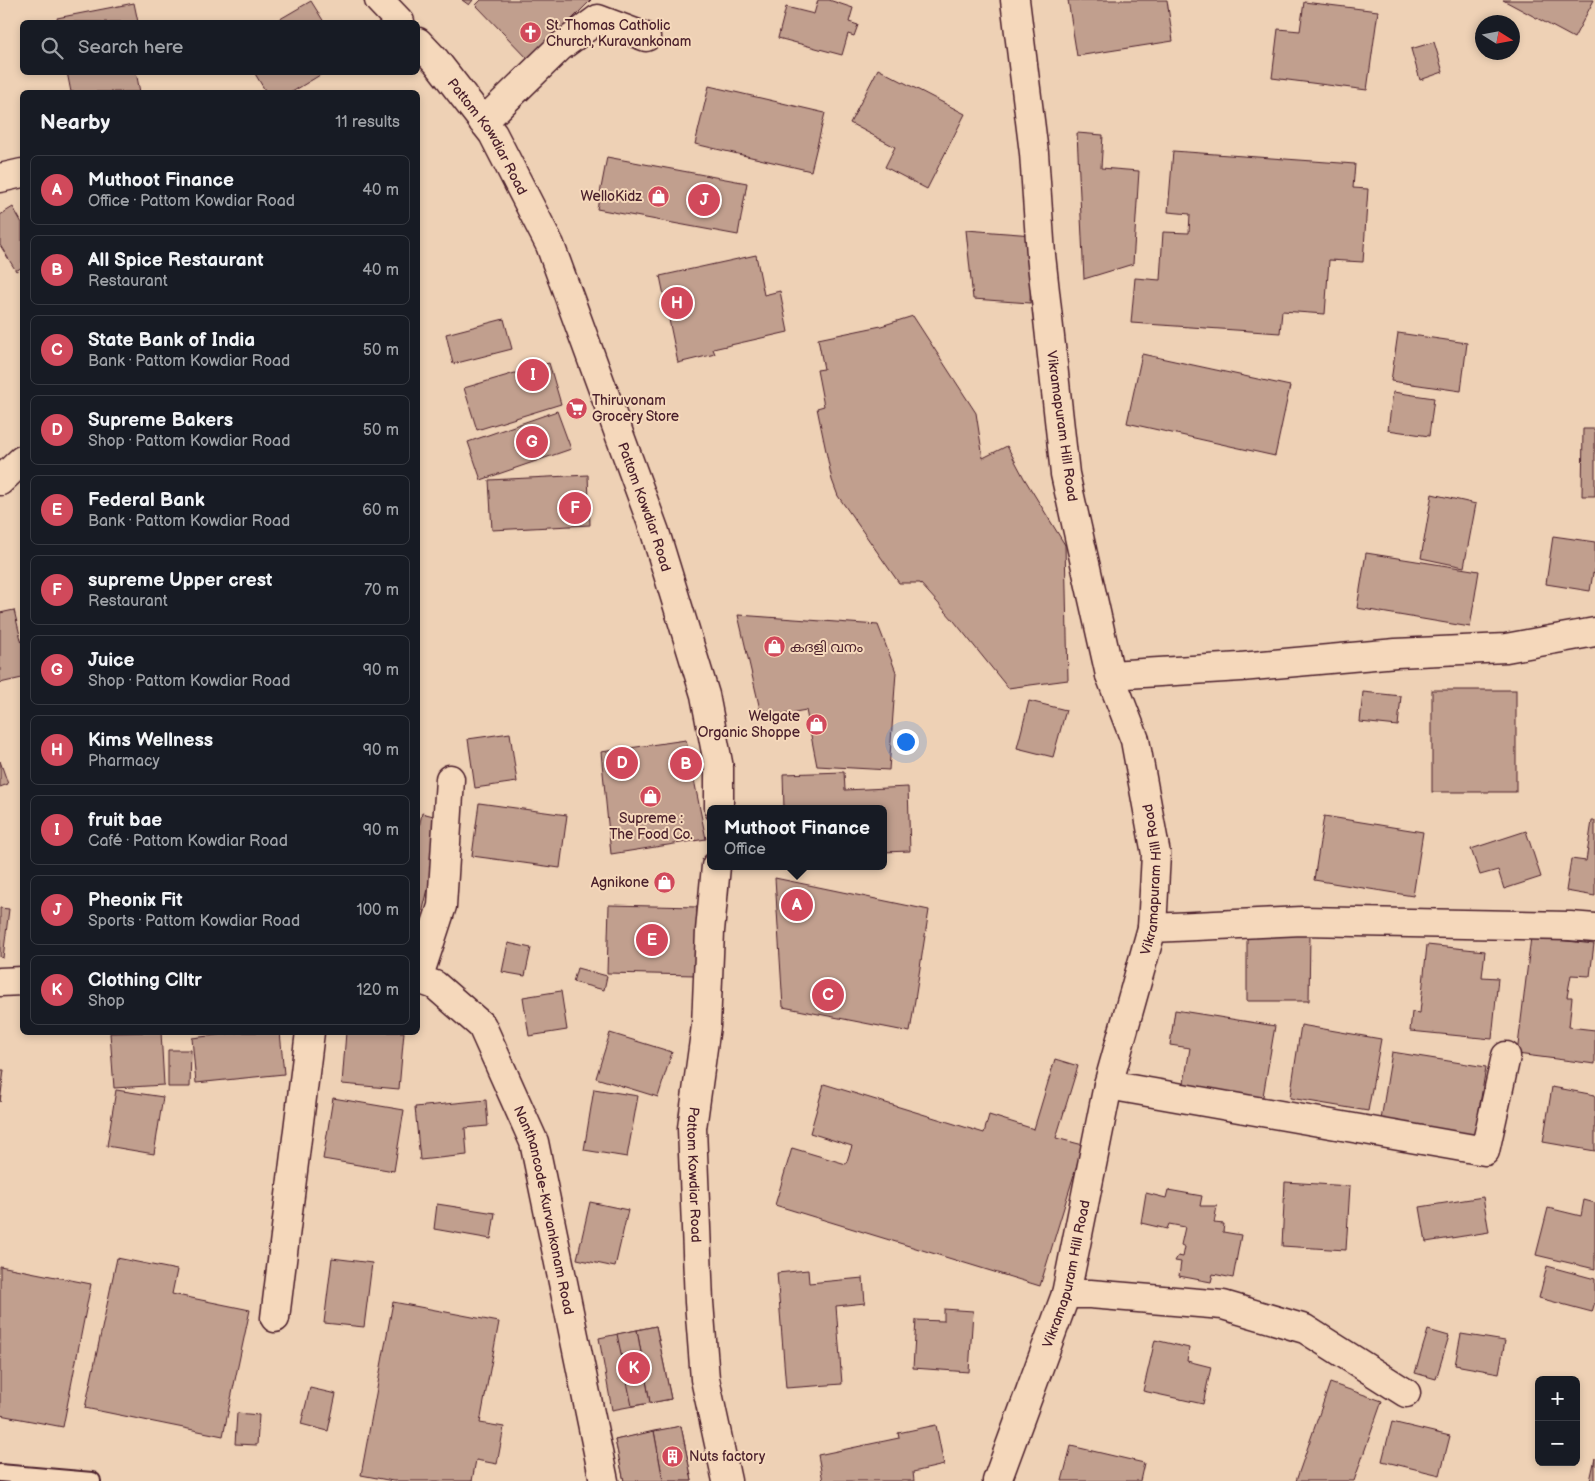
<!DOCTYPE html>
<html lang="en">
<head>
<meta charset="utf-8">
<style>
  :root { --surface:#171b24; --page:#20242c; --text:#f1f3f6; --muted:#9ea1a6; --line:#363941; --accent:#d1495b }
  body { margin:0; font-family:"Balsamiq Sans","Noto Sans Malayalam",sans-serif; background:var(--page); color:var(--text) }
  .controls { position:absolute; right:15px; bottom:15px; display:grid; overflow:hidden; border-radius:8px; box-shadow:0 2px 8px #0003 }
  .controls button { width:45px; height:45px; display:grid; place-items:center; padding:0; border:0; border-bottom:1px solid var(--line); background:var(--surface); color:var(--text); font:25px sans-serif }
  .compass { position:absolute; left:1475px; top:15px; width:45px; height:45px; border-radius:50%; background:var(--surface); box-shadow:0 2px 8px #0003; rotate:101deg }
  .you { position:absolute; left:905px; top:741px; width:18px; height:18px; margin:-12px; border:4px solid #fff; border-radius:50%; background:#1a73e8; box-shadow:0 0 0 8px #1a73e833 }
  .badge { display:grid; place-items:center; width:32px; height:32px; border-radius:50%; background:var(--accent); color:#fff; font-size:16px; font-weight:700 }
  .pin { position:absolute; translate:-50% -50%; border:2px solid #fff; box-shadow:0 1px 5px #0006 }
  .popup { position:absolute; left:707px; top:805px; width:180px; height:65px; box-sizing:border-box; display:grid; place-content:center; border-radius:8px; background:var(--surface); filter:drop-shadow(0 1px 4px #0005); font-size:16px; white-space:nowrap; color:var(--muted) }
  .popup b { font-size:19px; color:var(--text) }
  .popup::after { content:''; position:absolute; left:50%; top:100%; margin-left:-10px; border:10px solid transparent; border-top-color:var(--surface) }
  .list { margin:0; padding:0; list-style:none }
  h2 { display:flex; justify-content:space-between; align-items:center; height:65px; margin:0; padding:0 20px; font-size:21px }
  h2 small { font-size:16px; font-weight:400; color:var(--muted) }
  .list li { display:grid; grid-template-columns:32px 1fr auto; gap:15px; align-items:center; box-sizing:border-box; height:70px; margin:0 10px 10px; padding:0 10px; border:1px solid var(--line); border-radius:8px }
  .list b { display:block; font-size:19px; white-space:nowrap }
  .list p { margin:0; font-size:16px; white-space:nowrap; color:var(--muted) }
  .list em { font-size:16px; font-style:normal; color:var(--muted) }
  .icon { flex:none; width:28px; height:28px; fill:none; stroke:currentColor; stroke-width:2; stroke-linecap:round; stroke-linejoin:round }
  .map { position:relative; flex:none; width:1595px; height:1481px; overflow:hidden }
  .search { position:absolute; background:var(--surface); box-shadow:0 2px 8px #0003; left:20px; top:20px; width:400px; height:55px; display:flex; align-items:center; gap:12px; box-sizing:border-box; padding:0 18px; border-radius:8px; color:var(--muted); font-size:19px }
  .panel { position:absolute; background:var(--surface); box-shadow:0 2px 8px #0003; left:20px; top:90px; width:400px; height:945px; border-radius:8px }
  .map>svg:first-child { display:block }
  .building { fill:#c19f8e; stroke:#4a1f2b }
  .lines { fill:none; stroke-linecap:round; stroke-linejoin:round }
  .lane-casing { stroke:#4a1f2b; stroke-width:20 }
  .street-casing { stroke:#4a1f2b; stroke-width:31 }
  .secondary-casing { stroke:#4a1f2b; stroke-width:31 }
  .lane { stroke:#f5d8bb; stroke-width:16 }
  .street { stroke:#f5d8bb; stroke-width:28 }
  .secondary { stroke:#f5d8bb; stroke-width:28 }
  .labels { text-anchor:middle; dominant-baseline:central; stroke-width:4; stroke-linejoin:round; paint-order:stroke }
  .poi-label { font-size:14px; fill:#4a1f2b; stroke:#f5d8bb; text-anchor:start }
  .street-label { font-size:14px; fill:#4a1f2b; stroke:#f5d8bb }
</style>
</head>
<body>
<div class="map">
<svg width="1595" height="1481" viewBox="0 0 1595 1481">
  <rect width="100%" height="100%" fill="#eed1b5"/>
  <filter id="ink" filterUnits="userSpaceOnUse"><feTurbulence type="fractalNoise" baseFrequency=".02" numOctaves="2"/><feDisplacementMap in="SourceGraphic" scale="10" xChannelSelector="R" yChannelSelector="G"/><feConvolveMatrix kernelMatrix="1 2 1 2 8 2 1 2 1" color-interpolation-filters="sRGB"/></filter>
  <g filter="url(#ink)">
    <g class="building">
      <path d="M 462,0 L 473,0 L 469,5 Z"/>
      <path d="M 481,0 L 591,0 L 530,61 L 476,5 Z"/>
      <path d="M 818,0 L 829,0 L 853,8 L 849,22 L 858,25 L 854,36 L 848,34 L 842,55 L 778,38 L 786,7 L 814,14 Z"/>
      <path d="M 1068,0 L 1167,0 L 1173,41 L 1077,56 Z"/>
      <path d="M 1503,0 L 1594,0 L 1574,38 Z"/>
      <path d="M 311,1 L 324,22 L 275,22 Z"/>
      <path d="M 1304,2 L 1378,11 L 1367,90 L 1272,78 L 1278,29 L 1300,31 Z"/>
      <path d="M 134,3 L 138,22 L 58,22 L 57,18 Z"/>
      <path d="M 1434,42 L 1443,72 L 1420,80 L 1411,49 Z"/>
      <path d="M 878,69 L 965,114 L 927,189 L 885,167 L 895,147 L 850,123 Z"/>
      <path d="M 67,72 L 136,72 L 140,92 L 71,92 Z"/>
      <path d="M 254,72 L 325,72 L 292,92 L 266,92 Z"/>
      <path d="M 709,86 L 825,113 L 811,171 L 695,144 Z"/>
      <path d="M 1077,133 L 1103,135 L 1101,168 L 1139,171 L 1133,264 L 1084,279 Z"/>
      <path d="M 1173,151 L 1355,164 L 1353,188 L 1368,189 L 1363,262 L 1329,260 L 1325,314 L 1282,311 L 1280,333 L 1131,323 L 1135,278 L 1160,280 L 1163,232 L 1189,233 L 1190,214 L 1168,212 Z"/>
      <path d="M 607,157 L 747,183 L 738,235 L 597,209 Z"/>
      <path d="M 13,207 L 22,223 L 22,267 L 16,271 L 0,245 L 0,215 Z"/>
      <path d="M 966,230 L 1033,235 L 1030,303 L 973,299 Z"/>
      <path d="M 756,255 L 764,295 L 780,291 L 788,332 L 713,349 L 715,354 L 678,363 L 660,276 Z"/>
      <path d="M 913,316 L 976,413 L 983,458 L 1007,446 L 1024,478 L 1065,545 L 1068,680 L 1008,688 L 954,621 L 920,583 L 899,583 L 838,496 L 832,480 L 817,408 L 824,406 L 817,370 L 824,369 L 818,339 L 881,326 Z"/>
      <path d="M 504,319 L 512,349 L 453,364 L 446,334 Z"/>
      <path d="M 1398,333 L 1467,343 L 1461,391 L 1391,381 Z"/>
      <path d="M 1142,354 L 1290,386 L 1275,456 L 1127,423 Z"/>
      <path d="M 549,363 L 561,404 L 477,430 L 464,388 Z"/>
      <path d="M 1393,392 L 1434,398 L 1429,436 L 1388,430 Z"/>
      <path d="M 557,411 L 571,449 L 481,480 L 468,442 Z"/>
      <path d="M 1583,429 L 1595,429 L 1595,496 L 1582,496 Z"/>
      <path d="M 588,475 L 590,525 L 492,530 L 489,480 Z"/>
      <path d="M 1432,494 L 1476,504 L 1464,567 L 1421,558 Z"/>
      <path d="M 1553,536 L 1595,542 L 1595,574 L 1593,573 L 1590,591 L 1546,584 Z"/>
      <path d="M 1366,553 L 1479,571 L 1470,627 L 1357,608 Z"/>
      <path d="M 14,610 L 22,644 L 22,678 L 0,683 L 0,613 Z"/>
      <path d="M 738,615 L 878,625 L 896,672 L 889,770 L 817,766 L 806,710 L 762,718 Z"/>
      <rect x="1432" y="690" width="84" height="102"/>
      <path d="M 1363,692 L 1401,696 L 1398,726 L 1360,722 Z"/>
      <path d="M 1029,701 L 1066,710 L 1053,757 L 1017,748 Z"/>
      <path d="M 510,733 L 517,782 L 475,788 L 468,739 Z"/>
      <path d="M 686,740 L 706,839 L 611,854 L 601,752 Z"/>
      <path d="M 0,761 L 8,784 L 0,787 Z"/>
      <path d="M 844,772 L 845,790 L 908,787 L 910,851 L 883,852 L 883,809 L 784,809 L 783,774 Z"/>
      <path d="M 479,803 L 567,815 L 560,868 L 472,856 Z"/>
      <path d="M 422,813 L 445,819 L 418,930 L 418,832 Z"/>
      <path d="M 1324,816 L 1423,832 L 1413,896 L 1314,880 Z"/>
      <path d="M 1592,821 L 1595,821 L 1595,896 L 1566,891 L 1571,859 L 1586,861 Z"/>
      <path d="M 1526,831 L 1541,877 L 1504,889 L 1498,870 L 1480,875 L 1471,849 Z"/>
      <path d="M 775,878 L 929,910 L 910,1032 L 783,1007 Z"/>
      <path d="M 609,905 L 697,907 L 695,975 L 607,973 Z"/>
      <path d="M 0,908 L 9,909 L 3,958 L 0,957 Z"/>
      <path d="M 1247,934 L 1310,934 L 1309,1001 L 1247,1001 Z"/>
      <path d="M 1531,937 L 1594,944 L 1590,976 L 1571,975 L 1567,997 L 1572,997 L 1569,1027 L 1595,1030 L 1595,1064 L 1517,1054 Z"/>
      <path d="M 508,943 L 531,948 L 525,976 L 502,972 Z"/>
      <path d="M 1427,945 L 1485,951 L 1482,977 L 1498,978 L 1492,1039 L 1410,1031 L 1412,1012 L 1420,1013 Z"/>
      <path d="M 577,968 L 607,976 L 604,990 L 573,982 Z"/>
      <path d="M 561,991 L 567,1030 L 529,1036 L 523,997 Z"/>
      <path d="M 1175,1010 L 1275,1026 L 1262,1102 L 1183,1089 L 1190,1048 L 1170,1045 Z"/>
      <path d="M 1301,1025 L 1381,1039 L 1368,1111 L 1290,1098 Z"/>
      <path d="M 161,1032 L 164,1085 L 114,1088 L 110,1033 Z"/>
      <path d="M 242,1032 L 280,1032 L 284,1074 L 196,1083 L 192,1038 Z"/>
      <path d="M 346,1032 L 404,1032 L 399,1089 L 342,1084 Z"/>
      <path d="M 610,1033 L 672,1052 L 658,1097 L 596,1078 Z"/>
      <path d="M 168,1050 L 191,1050 L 190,1087 L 168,1087 Z"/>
      <path d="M 1392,1052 L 1486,1067 L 1475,1135 L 1381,1120 Z"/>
      <path d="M 1055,1059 L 1078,1066 L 1056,1138 L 1083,1145 L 1040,1286 L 775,1205 L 792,1148 L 846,1164 L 852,1146 L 810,1133 L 824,1084 L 984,1133 L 989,1115 L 1034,1129 Z"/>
      <path d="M 0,1070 L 4,1070 L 0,1102 Z"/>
      <path d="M 1552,1087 L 1595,1095 L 1595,1151 L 1543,1142 Z"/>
      <path d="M 594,1089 L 638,1096 L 627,1157 L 584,1150 Z"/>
      <path d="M 116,1090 L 163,1097 L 154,1154 L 107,1146 Z"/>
      <path d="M 333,1098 L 404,1110 L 394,1171 L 323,1159 Z"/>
      <path d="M 486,1100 L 488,1126 L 465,1128 L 467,1155 L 420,1160 L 415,1107 Z"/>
      <path d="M 1285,1182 L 1350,1186 L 1346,1250 L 1282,1246 Z"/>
      <path d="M 1168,1190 L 1202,1196 L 1200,1206 L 1217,1206 L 1214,1223 L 1224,1224 L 1223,1232 L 1241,1235 L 1233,1278 L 1213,1274 L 1211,1282 L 1179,1276 L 1181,1262 L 1175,1261 L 1178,1256 L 1183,1257 L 1185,1247 L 1181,1245 L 1185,1227 L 1169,1224 L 1167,1229 L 1141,1223 L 1146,1193 L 1166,1198 Z"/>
      <path d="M 1483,1197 L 1489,1232 L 1426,1242 L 1420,1207 Z"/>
      <path d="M 1584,1200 L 1595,1203 L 1595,1269 L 1536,1255 L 1548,1208 L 1581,1216 Z"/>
      <path d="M 590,1202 L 628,1210 L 615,1267 L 577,1259 Z"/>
      <path d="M 437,1204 L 495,1213 L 491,1239 L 434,1229 Z"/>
      <path d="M 117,1258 L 177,1270 L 172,1294 L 250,1310 L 223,1436 L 85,1408 Z"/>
      <path d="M 332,1258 L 372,1263 L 364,1327 L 324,1323 Z"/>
      <path d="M 0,1266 L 91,1284 L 63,1427 L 0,1415 Z"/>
      <path d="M 1547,1266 L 1595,1279 L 1595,1302 L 1592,1312 L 1539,1298 Z"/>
      <path d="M 808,1270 L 809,1283 L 863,1278 L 865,1303 L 836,1306 L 842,1384 L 786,1388 L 777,1273 Z"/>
      <path d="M 393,1302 L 499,1322 L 480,1423 L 504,1427 L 497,1464 L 476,1460 L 472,1481 L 393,1481 L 361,1475 Z"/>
      <path d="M 944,1309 L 973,1311 L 969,1372 L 913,1368 L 916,1320 L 944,1321 Z"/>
      <path d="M 656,1326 L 671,1399 L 612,1410 L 599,1338 Z"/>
      <path d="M 656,1326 L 671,1399 L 650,1403 L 637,1330 Z"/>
      <path d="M 637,1330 L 650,1403 L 632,1406 L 617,1334 Z"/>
      <path d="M 1428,1330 L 1449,1336 L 1436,1379 L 1415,1373 Z"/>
      <path d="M 1461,1334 L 1505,1341 L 1499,1373 L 1455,1365 Z"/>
      <path d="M 1155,1340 L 1189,1348 L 1187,1361 L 1211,1367 L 1203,1404 L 1143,1391 Z"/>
      <path d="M 1330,1383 L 1382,1401 L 1354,1481 L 1296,1481 Z"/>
      <path d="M 310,1388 L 336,1394 L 328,1431 L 301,1424 Z"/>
      <path d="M 237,1413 L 259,1415 L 257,1445 L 235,1444 Z"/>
      <path d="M 1392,1422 L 1450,1436 L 1440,1475 L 1382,1461 Z"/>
      <path d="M 936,1425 L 944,1465 L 913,1472 L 914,1481 L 823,1481 L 818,1455 L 899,1438 L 898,1433 Z"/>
      <path d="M 681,1426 L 692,1481 L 624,1481 L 615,1440 Z"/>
      <path d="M 681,1426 L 692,1481 L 663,1481 L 654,1431 Z"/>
      <path d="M 654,1431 L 663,1481 L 624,1481 L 615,1440 Z"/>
      <path d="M 1071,1446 L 1144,1463 L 1140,1481 L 1062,1481 Z"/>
      <path d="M 1595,1458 L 1595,1481 L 1590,1481 Z"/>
    </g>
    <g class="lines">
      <defs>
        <path id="lane" d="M 0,1473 L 92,1481"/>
        <g id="street">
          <path d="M 483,122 L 560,47 L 598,19 L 646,37"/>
          <path d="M 0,178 L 22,173"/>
          <path d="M 0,481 L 22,460"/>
          <path d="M 1110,675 L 1241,667 L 1396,653 L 1506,648 L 1595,632"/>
          <path d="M 1152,928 L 1302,921 L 1570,926 L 1595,928"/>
          <path d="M 418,979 L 442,906 L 450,779"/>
          <path d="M 1108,1085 L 1485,1151 L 1506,1056"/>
          <path d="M 1066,1294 L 1090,1294 L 1223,1305 L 1305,1329 L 1406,1393"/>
          <path d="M 275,1318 L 310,1032"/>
          <path id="s1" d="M 997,1481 L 1066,1294 L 1108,1085 L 1152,928 L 1156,854 L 1135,740 L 1110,675 L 1065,474 L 1041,255 L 1034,153 L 1015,0"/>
        </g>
        <g id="secondary">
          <path d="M 379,0 L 400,22"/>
          <path id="s2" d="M 418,42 L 436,61 L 493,134 L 550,245 L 655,532 L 705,695 L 719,768 L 719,809"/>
          <path id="s3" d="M 716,866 L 710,931 L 706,1026 L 692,1128 L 699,1302 L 705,1379 L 727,1481"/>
          <path id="s4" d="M 418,979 L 435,985 L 482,1026 L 534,1142 L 604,1481"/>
          <path d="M 0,982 L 22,981"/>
        </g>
      </defs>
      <use href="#lane" class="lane-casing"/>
      <use href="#street" class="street-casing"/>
      <use href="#secondary" class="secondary-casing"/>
      <use href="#lane" class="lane"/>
      <use href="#street" class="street"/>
      <use href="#secondary" class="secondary"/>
    </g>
  </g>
  <defs>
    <symbol id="church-disc" viewBox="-11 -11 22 22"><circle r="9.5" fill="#d1495b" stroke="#f5d8bb"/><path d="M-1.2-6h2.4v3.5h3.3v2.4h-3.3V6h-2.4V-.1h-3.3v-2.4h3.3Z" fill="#fff"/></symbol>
    <symbol id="shop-disc" viewBox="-11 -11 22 22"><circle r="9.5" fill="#d1495b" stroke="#f5d8bb"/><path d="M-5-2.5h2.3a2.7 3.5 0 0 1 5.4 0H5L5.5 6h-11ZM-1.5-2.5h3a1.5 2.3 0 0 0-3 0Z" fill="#fff"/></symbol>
    <symbol id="supermarket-disc" viewBox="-11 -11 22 22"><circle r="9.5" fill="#d1495b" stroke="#f5d8bb"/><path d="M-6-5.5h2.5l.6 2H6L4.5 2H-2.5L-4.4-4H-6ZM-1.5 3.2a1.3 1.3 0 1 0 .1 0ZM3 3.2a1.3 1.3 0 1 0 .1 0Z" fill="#fff"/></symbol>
    <symbol id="building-disc" viewBox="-11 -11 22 22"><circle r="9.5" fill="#d1495b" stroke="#f5d8bb"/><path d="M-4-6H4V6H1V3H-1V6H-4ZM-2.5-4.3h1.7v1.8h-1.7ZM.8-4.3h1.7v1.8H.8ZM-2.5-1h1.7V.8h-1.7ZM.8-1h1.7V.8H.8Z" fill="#fff"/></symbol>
  </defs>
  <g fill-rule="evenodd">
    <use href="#church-disc" x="518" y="20" width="25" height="25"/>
    <use href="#shop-disc" x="646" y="184" width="25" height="25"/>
    <use href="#supermarket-disc" x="564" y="396" width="25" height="25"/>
    <use href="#shop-disc" x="762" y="634" width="25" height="25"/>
    <use href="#shop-disc" x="804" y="712" width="25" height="25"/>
    <use href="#shop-disc" x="638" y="784" width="25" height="25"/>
    <use href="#shop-disc" x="652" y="870" width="25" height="25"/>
    <use href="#building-disc" x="660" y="1444" width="25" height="25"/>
  </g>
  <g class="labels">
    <g class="poi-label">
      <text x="546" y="25">St. Thomas Catholic<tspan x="546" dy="16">Church, Kuravankonam</tspan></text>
      <text x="642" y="196" text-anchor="end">WelloKidz</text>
      <text x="592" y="400">Thiruvonam<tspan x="592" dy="16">Grocery Store</tspan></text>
      <text x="790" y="647">കദളി വനം</text>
      <text x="800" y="716" text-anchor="end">Welgate<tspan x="800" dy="16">Organic Shoppe</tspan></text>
      <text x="651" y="818" text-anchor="middle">Supreme :<tspan x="651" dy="16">The Food Co.</tspan></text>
      <text x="649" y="882" text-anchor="end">Agnikone</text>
      <text x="689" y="1456">Nuts factory</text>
    </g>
    <g class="street-label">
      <text stroke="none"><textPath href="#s2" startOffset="118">Pattom Kowdiar Road</textPath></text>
      <text transform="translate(1062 426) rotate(82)">Vikramapuram Hill Road</text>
      <text stroke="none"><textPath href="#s2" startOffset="522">Pattom Kowdiar Road</textPath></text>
      <text stroke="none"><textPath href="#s1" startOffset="624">Vikramapuram Hill Road</textPath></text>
      <text stroke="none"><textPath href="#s3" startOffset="310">Pattom Kowdiar Road</textPath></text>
      <text stroke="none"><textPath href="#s4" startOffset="276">Nanthancode-Kurvankonam Road</textPath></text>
      <text stroke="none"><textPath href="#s1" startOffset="219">Vikramapuram Hill Road</textPath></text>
    </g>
  </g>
</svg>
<div class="controls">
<button>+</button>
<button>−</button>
</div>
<svg class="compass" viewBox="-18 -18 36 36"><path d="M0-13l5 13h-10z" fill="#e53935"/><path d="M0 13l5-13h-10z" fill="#9ea1a6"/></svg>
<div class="you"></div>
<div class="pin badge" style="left:797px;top:905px">A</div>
<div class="popup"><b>Muthoot Finance</b>Office</div>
<div class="pin badge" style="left:686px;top:764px">B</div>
<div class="pin badge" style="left:828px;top:995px">C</div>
<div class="pin badge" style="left:622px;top:763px">D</div>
<div class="pin badge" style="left:652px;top:940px">E</div>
<div class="pin badge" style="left:575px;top:508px">F</div>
<div class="pin badge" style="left:532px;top:442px">G</div>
<div class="pin badge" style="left:677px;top:303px">H</div>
<div class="pin badge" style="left:533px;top:375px">I</div>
<div class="pin badge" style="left:704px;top:200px">J</div>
<div class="pin badge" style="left:634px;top:1368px">K</div>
<div class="search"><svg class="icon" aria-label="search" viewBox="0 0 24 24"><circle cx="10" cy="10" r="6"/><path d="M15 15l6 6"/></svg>Search here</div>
<section class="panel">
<h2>Nearby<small>11 results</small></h2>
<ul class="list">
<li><span class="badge">A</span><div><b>Muthoot Finance</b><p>Office · Pattom Kowdiar Road</p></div><em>40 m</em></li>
<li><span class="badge">B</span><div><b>All Spice Restaurant</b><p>Restaurant</p></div><em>40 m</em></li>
<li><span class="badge">C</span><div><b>State Bank of India</b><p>Bank · Pattom Kowdiar Road</p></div><em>50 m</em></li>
<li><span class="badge">D</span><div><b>Supreme Bakers</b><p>Shop · Pattom Kowdiar Road</p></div><em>50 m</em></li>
<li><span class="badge">E</span><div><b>Federal Bank</b><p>Bank · Pattom Kowdiar Road</p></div><em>60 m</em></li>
<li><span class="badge">F</span><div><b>supreme Upper crest</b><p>Restaurant</p></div><em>70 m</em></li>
<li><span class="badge">G</span><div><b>Juice</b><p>Shop · Pattom Kowdiar Road</p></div><em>90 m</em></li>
<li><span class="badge">H</span><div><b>Kims Wellness</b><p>Pharmacy</p></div><em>90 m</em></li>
<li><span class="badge">I</span><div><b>fruit bae</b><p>Café · Pattom Kowdiar Road</p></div><em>90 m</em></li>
<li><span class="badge">J</span><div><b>Pheonix Fit</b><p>Sports · Pattom Kowdiar Road</p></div><em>100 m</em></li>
<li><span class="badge">K</span><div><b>Clothing Clltr</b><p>Shop</p></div><em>120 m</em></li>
</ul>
</section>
</div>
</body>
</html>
